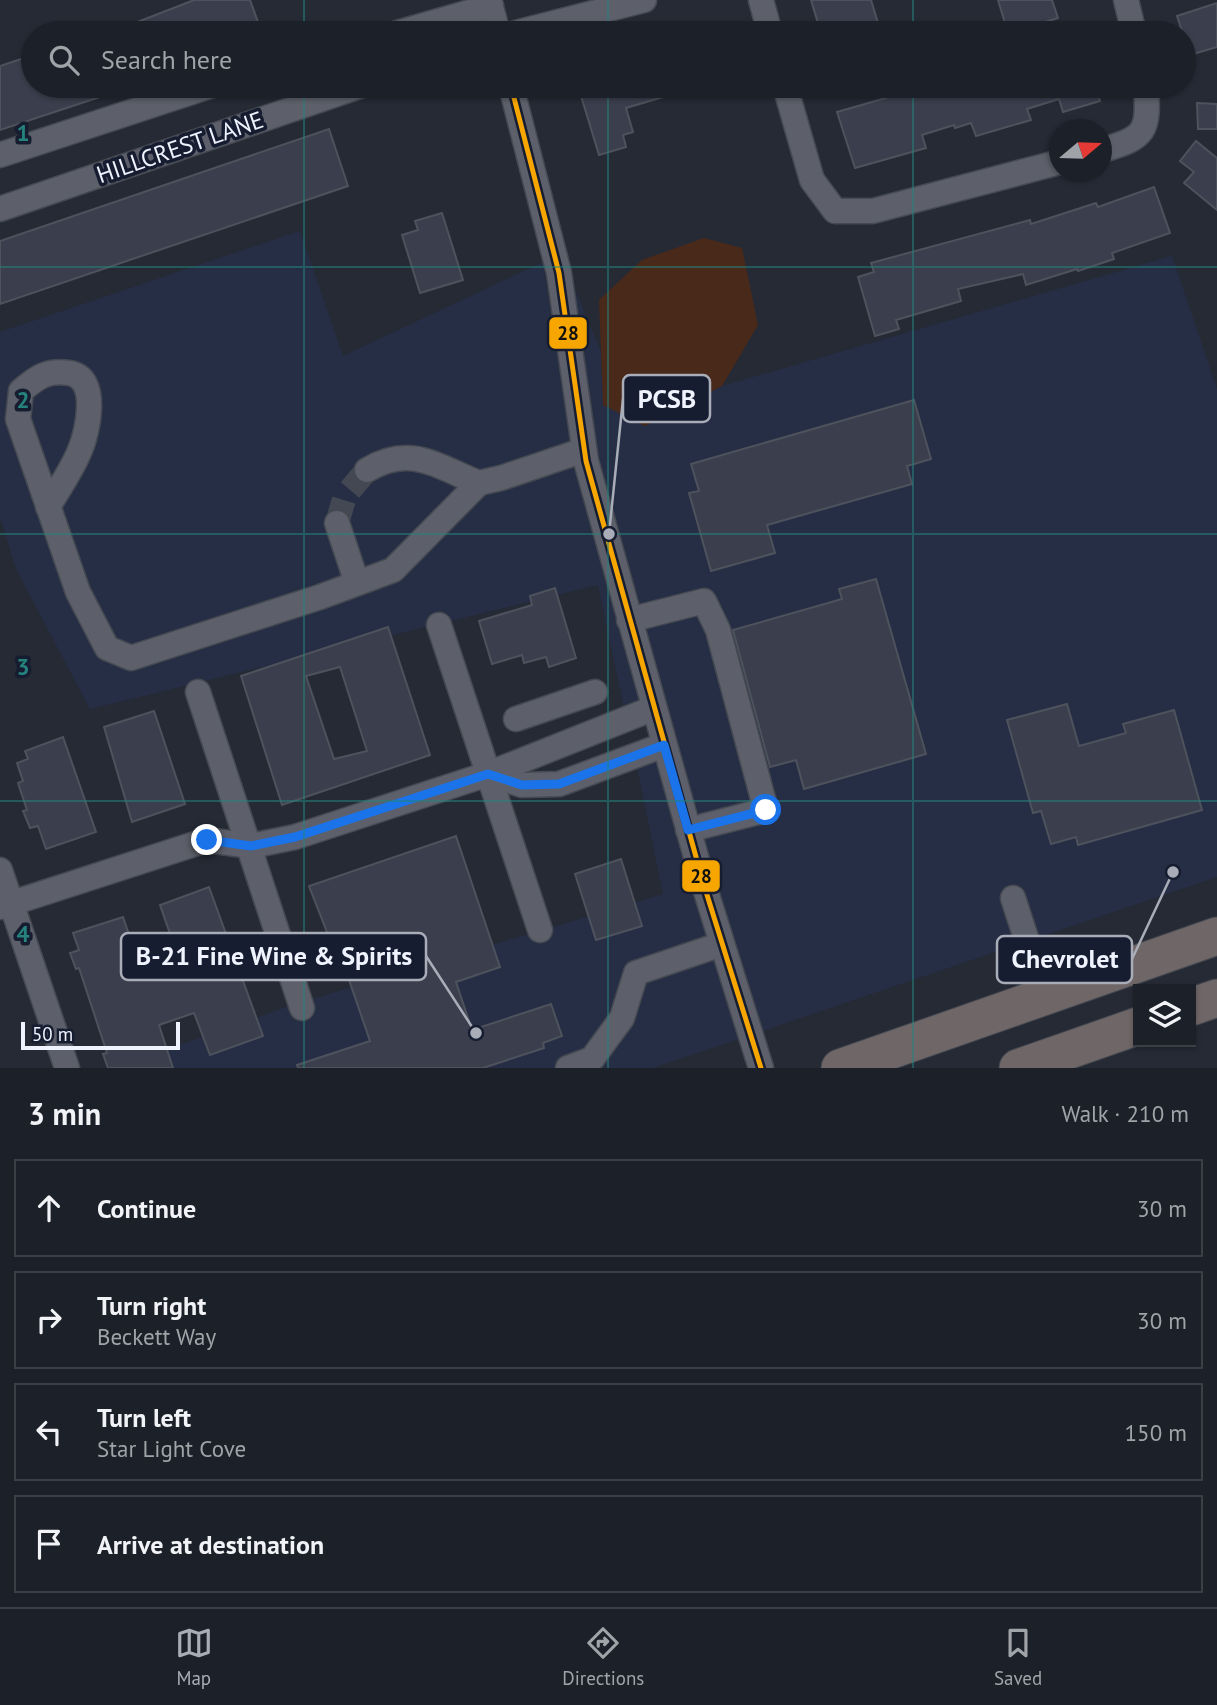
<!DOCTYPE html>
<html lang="en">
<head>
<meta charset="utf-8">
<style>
  :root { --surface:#1c2028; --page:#292d34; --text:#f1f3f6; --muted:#a0a3a8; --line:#3a3e45; --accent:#a9adb8 }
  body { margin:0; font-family:"PT Sans",sans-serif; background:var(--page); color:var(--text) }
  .controls { position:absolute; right:21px; bottom:21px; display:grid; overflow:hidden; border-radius:0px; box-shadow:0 2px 5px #0004 }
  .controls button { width:63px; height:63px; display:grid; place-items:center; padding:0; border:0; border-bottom:2px solid var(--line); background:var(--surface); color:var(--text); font:35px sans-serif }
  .compass { position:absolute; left:1049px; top:119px; width:63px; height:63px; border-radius:50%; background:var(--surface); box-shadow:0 2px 5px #0004; rotate:71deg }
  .scale { position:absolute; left:21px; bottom:18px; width:159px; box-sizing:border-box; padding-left:7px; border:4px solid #eff3fe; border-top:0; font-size:19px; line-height:24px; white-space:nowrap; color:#eff3fe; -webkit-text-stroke:5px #171d31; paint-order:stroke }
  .stop { position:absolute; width:21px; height:21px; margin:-16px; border:5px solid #1a73e8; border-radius:50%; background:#fff }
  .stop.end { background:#1a73e8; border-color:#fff; box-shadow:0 2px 7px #0008 }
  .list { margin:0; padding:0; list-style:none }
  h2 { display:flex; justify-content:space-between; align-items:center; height:91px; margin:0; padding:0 28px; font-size:30px }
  h2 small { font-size:23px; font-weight:400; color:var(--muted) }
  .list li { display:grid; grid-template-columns:46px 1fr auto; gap:21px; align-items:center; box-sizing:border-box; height:98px; margin:0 14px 14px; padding:0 14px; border:2px solid var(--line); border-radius:0px }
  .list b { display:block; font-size:26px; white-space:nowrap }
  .list p { margin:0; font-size:23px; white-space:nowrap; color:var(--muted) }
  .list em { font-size:23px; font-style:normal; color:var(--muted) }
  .icon { flex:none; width:38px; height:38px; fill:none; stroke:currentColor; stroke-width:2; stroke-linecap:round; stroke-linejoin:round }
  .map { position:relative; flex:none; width:1217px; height:1068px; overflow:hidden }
  .search { position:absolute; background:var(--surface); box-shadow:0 2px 5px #0004; left:21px; right:21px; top:21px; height:77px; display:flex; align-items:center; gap:18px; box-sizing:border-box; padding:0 24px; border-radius:38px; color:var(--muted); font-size:26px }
  .sheet { height:539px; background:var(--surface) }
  nav { display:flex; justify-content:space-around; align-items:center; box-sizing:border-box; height:98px; border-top:2px solid var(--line); background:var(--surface); font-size:19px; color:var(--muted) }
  nav a { display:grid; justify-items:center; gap:4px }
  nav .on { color:var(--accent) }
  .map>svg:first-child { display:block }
  .built { fill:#262e46 }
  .green { fill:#49291a }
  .building { fill:#3b3f4d; stroke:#4e525c; stroke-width:2; fill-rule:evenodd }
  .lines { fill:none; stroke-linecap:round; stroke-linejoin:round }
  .minor-tunnel { stroke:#444853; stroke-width:24; stroke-dasharray:24 12; stroke-linecap:butt }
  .minor-casing { stroke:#454951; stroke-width:27 }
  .highway-casing { stroke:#454951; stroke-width:39 }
  .minor { stroke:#5d606a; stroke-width:24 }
  .highway { stroke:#6f6667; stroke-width:37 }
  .bus-1-casing { stroke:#171d31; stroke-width:10 }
  .bus-1 { stroke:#f7a600; stroke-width:5 }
  .route { stroke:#1a73e8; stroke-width:9 }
  .grid { fill:none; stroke:#25827c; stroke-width:2; stroke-opacity:0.55 }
  .labels { text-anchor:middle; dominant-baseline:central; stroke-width:7; stroke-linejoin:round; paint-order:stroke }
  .street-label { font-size:24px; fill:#eff3fe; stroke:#171d31 }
  .grid-label { font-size:23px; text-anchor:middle; font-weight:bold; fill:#25827c; stroke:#171d31; stroke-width:7; stroke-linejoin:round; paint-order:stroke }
  .leader { fill:none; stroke:#a9adb8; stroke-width:2.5 }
  .callout-dot { fill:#a9adb8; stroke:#171d31; stroke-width:2.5 }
  .callout { fill:#171d31; stroke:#a9adb8; stroke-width:2.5 }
  .callout-label { font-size:26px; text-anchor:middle; font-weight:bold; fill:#eff3fe }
  .line-badge { stroke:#171d31; stroke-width:2.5 }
  .pale-badge-label { font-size:19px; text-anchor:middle; font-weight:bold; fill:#111 }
</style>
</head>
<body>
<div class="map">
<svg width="1217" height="1068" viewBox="0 0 1217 1068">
  <rect width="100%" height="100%" fill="#262a35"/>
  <g class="built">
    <path d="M 300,231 L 343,356 L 543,262 L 574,465 L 640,702 L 624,708 L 598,585 L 90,709 L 16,569 L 0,517 L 0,332 Z"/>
    <path d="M 1172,256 L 1217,389 L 1217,877 L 762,1031 L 714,878 L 598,459 L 574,287 L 601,352 L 603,405 L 645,426 L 722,386 Z"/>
    <path d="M 656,760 L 739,1039 L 652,1068 L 116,1068 L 289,1006 L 663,894 L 637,767 Z"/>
  </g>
  <path class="green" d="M 704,238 L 742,248 L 758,325 L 722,386 L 645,426 L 603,405 L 599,300 L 642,260 Z"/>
  <g class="building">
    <path d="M 194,0 L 250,0 L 262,33 L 109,33 Z"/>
    <path d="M 811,0 L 871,0 L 881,33 L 821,33 Z"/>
    <path d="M 998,0 L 1052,0 L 1058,18 L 1008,33 Z"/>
    <path d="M 1217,3 L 1217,47 L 1190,55 L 1177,16 Z"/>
    <path d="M 33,55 L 33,86 L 123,86 L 124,89 L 0,130 L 0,66 Z"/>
    <path d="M 578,86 L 686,86 L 687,90 L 626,108 L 633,132 L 623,135 L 626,147 L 599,155 Z"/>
    <path d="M 928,86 L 932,97 L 968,86 L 1095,86 L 1100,101 L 1063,112 L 1059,99 L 1027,109 L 1031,120 L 976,136 L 971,123 L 955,128 L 954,125 L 922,135 L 926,148 L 855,168 L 837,112 Z"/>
    <path d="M 1197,103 L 1217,104 L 1217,129 L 1198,129 Z"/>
    <path d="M 329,129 L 348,186 L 0,304 L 0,241 Z"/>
    <path d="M 1196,141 L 1217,158 L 1217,210 L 1184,183 L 1194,172 L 1180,161 Z"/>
    <path d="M 1154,187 L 1170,233 L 1112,253 L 1114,259 L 1078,271 L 1077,269 L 1026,285 L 1023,274 L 958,289 L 961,301 L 896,320 L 899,329 L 875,336 L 858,277 L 874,272 L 871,263 L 1030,220 L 1031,224 L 1096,203 L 1098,207 Z"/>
    <path d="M 442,213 L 463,280 L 420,293 L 402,235 L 418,230 L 415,221 Z"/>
    <path d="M 914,400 L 931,459 L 907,466 L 912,484 L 767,525 L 775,553 L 711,571 L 689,493 L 699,491 L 691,464 Z"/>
    <path d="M 876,579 L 926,754 L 804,789 L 796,760 L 770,767 L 733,630 L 842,599 L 839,589 Z"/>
    <path d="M 555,588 L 576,658 L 549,667 L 546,657 L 524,663 L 522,655 L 492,664 L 479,621 L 532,605 L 530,596 Z"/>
    <path d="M 388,627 L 430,755 L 282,805 L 241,676 ZM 340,667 L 367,751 L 334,759 L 306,676 Z"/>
    <path d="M 1067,704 L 1079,746 L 1126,733 L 1123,724 L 1174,710 L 1202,810 L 1078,845 L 1076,837 L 1051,844 L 1041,811 L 1033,813 L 1007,720 Z"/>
    <path d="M 154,711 L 185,804 L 132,822 L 104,727 Z"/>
    <path d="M 63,737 L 96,832 L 46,849 L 38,826 L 30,828 L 23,811 L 27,810 L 18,783 L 23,781 L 17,763 L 28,759 L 25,751 Z"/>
    <path d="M 456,836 L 500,967 L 456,982 L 472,1030 L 551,1004 L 562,1036 L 543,1043 L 544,1048 L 483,1068 L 298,1068 L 297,1065 L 370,1041 L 348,977 L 341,979 L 335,964 L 339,963 L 309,886 Z"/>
    <path d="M 621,859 L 642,926 L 596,940 L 575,874 Z"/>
    <path d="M 209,887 L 263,1036 L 210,1055 L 194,1013 L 159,1025 L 173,1068 L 108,1068 L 103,1054 L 107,1053 L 79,968 L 76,969 L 70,953 L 79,950 L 73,933 L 123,917 L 138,961 L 175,948 L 160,905 Z"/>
  </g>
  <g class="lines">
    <path class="minor-tunnel" d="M 337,523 L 345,496 L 367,470"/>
    <defs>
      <g id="minor">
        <path d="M 489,0 L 498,33"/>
        <path d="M 761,0 L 770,33"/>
        <path d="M 1126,0 L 1134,33"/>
        <path d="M 397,33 L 491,6"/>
        <path d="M 515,33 L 644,0"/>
        <path d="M 511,86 L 559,273 L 586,461 L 703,882 L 761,1068"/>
        <path d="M 785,86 L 812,180 L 835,211 L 873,211 L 1060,162"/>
        <path d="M 1102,150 C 1146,138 1149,131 1146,86"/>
        <path d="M 0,155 L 210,86"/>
        <path d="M 0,209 L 360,86"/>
        <path d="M 367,470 C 411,444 436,466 479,483"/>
        <path d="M 48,507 C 59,488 72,470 80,450 C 88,431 100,377 69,373 C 47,370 37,377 21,391 L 18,419 L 78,592 L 107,648 L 131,658 L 320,597 L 393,570 L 479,483 L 501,478 L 584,450"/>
        <path d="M 337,523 L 357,583"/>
        <path d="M 629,620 L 704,601 L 718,630 L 766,810 L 688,830"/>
        <path d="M 439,625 L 540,930"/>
        <path d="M 198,692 L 302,1008"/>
        <path d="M 516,719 L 595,692"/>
        <path d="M 488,774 L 522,785 L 559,784 L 664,745"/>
        <path d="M 0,870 L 67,1068"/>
        <path d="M 1013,898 L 1045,996"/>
        <path d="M 0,907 L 207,840 L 251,846 L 295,837 L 488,774 L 654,708"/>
        <path d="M 568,1068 L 592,1059 L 622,1018 L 636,973 L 722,944"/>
      </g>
      <g id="highway">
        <path d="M 1191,1007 L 1217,998"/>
        <path d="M 840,1068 L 1217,936"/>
        <path d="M 1018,1068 L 1138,1026"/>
      </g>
    </defs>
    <use href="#minor" class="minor-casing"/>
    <use href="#highway" class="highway-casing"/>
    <use href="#minor" class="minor"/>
    <use href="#highway" class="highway"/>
    <defs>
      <path id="bus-1" d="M 511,86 L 559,273 L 586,461 L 703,882 L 761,1068"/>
    </defs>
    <use href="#bus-1" class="bus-1-casing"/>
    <use href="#bus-1" class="bus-1"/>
  </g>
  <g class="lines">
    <path class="route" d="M 207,840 L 251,846 L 295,837 L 488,774 L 522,785 L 559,784 L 664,745 L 688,830 L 766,810"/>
  </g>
  <path class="grid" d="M 304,0 L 304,33M 608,0 L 608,33M 913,0 L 913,33M 304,86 L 304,1068M 608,86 L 608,1068M 913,86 L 913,1068M 0,267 L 1217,267M 0,534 L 1217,534M 0,801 L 1217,801"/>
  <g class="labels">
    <g class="street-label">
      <text transform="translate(180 147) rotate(-19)">HILLCREST LANE</text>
    </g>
  </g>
  <g class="grid-label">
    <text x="23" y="141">1</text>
    <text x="23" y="408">2</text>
    <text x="23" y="675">3</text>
    <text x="23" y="942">4</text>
  </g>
  <path class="leader" d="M609 534L623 399M476 1033L426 956M1173 872L1132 959"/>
  <g class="callout-dot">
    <circle cx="609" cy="534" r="7"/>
    <circle cx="476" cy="1033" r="7"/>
    <circle cx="1173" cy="872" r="7"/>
  </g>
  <g class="callout">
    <rect x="623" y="375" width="87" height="47" rx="7"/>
    <rect x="121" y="933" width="305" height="47" rx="7"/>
    <rect x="997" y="936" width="135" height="47" rx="7"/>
  </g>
  <g class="callout-label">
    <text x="667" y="408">PCSB</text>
    <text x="274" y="965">B-21 Fine Wine &amp; Spirits</text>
    <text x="1065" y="968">Chevrolet</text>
  </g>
  <g class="line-badge">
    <rect x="548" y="316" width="40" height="34" rx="7" fill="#f7a600"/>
    <rect x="681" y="859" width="40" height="34" rx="7" fill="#f7a600"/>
  </g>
  <g class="pale-badge-label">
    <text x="568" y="340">28</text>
    <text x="701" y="883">28</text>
  </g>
</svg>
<div class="controls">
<button><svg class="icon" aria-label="layers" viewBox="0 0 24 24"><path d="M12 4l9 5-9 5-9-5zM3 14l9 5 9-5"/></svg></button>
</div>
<svg class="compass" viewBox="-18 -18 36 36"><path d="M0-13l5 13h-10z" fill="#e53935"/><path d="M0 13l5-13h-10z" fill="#a0a3a8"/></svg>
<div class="scale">50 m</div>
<div class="stop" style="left:766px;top:810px"></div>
<div class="stop end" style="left:207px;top:840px"></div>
<div class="search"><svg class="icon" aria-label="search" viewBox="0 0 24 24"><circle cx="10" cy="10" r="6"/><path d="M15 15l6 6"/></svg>Search here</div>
</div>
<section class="sheet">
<h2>3 min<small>Walk · 210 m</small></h2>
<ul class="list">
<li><svg class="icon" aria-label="ahead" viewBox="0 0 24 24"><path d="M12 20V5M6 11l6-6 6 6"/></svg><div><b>Continue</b></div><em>30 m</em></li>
<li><svg class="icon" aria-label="right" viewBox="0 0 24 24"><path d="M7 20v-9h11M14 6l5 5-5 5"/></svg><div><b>Turn right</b><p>Beckett Way</p></div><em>30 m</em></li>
<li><svg class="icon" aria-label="left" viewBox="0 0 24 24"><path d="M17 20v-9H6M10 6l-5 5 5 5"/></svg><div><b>Turn left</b><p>Star Light Cove</p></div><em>150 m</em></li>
<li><svg class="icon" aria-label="arrive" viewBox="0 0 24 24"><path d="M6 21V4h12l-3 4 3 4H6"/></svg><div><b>Arrive at destination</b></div></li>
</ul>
</section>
<nav>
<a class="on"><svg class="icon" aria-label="map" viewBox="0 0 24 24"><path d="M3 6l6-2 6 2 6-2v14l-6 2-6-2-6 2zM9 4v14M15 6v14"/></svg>Map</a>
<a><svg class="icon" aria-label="directions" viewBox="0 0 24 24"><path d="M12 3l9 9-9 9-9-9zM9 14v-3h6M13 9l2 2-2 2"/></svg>Directions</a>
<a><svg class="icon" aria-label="saved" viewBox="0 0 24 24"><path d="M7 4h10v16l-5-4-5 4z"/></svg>Saved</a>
</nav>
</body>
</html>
